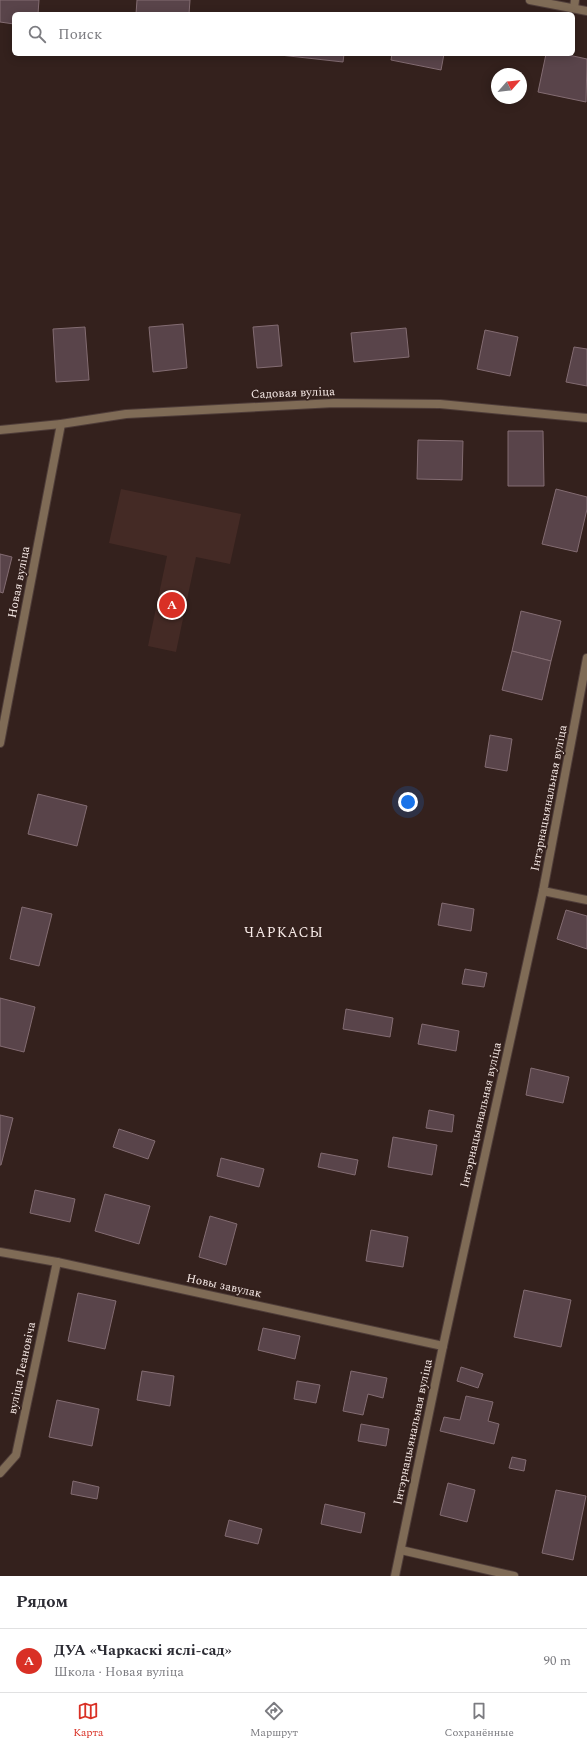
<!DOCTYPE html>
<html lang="ru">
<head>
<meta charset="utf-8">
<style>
  :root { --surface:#fff; --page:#f2f2f3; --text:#2b2b33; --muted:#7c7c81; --line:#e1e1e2; --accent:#d93025 }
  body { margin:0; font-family:Spectral,serif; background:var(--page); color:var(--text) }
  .compass { position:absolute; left:491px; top:68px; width:36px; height:36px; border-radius:50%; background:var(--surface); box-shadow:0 2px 10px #0003; rotate:63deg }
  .you { position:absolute; left:408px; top:802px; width:14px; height:14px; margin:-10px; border:3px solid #fff; border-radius:50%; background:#1a73e8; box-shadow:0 0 0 6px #1a73e833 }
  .badge { display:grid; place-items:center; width:26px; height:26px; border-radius:50%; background:var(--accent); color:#fff; font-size:13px; font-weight:700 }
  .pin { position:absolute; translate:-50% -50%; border:2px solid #fff; box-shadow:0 1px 4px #0006 }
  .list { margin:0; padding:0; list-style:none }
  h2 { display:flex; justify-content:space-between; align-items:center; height:52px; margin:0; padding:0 16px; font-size:17px }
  h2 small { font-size:13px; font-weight:400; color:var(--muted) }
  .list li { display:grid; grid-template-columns:26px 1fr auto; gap:12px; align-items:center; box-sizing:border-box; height:64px; padding:0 16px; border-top:1px solid var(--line) }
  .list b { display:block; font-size:15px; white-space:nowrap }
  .list p { margin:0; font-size:13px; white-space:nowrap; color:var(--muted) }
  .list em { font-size:13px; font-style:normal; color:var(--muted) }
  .icon { flex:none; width:22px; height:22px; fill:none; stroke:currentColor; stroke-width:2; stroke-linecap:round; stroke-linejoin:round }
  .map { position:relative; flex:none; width:587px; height:1576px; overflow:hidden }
  .search { position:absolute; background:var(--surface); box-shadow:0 2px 10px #0003; left:12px; right:12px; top:12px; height:44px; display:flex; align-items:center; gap:10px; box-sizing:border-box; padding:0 14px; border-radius:6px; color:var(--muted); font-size:15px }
  .sheet { height:116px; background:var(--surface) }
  nav { display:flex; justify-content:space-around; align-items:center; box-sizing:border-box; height:56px; border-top:1px solid var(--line); background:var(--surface); font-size:11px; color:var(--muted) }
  nav a { display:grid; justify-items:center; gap:2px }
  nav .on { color:var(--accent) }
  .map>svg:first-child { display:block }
  .built { fill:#442a25 }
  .building { fill:#59444a; stroke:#836c72 }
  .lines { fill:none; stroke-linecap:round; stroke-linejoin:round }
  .lane-casing { stroke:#4f3d39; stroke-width:10 }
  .street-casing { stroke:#4f3d39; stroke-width:10 }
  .lane { stroke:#7f6b56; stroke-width:8 }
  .street { stroke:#7f6b56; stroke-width:8 }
  .labels { text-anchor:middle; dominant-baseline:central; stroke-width:3.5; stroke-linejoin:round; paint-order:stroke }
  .street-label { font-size:12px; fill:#f8ebe8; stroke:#34211d }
  .quarter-label { font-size:14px; letter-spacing:1px; fill:#f8ebe8; stroke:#34211d }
</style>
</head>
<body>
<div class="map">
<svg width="587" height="1576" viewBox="0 0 587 1576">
  <rect width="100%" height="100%" fill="#34211d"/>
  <path class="built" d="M 121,489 L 241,514 L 230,564 L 196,557 L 176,652 L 148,646 L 167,556 L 109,543 Z"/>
  <g class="building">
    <path d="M 0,0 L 39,0 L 38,14 L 14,14 L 14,24 L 0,22 Z"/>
    <path d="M 137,0 L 190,0 L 189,14 L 136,14 Z"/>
    <path d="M 271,54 L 344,54 L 343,62 Z"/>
    <path d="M 392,54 L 444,54 L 441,70 L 391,60 Z"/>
    <path d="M 546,54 L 564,54 L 587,59 L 586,102 L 538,92 Z"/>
    <path d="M 183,324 L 187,368 L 153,372 L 149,327 Z"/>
    <path d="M 278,325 L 282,366 L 257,368 L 253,327 Z"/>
    <path d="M 85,327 L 89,380 L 56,382 L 53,329 Z"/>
    <path d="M 406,328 L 409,357 L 354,362 L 351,333 Z"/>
    <path d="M 485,330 L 518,337 L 510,376 L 477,369 Z"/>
    <path d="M 574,347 L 587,349 L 587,386 L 566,382 Z"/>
    <path d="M 508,431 L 543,431 L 544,486 L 508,486 Z"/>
    <path d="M 418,440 L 463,441 L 462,480 L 417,479 Z"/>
    <path d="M 556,489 L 587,497 L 587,509 L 577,552 L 542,544 Z"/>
    <path d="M 0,554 L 12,557 L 3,593 L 0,592 Z"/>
    <path d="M 521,611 L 561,621 L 551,661 L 512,651 Z"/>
    <path d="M 512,651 L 551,661 L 542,700 L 502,690 Z"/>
    <path d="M 490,735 L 512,739 L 507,771 L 485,767 Z"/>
    <path d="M 38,794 L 87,806 L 77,846 L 28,834 Z"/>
    <path d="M 442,903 L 474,909 L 471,931 L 438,925 Z"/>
    <path d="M 22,907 L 52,914 L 39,966 L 10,959 Z"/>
    <path d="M 566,910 L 587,916 L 587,949 L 557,939 Z"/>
    <path d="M 465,969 L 487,973 L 484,987 L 462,984 Z"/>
    <path d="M 0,998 L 35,1007 L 24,1052 L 0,1046 Z"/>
    <path d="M 346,1009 L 393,1018 L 390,1037 L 343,1029 Z"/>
    <path d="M 422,1024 L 459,1031 L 456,1051 L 418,1044 Z"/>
    <path d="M 531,1068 L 569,1077 L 563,1103 L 526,1095 Z"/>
    <path d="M 429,1110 L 454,1115 L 452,1132 L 426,1128 Z"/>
    <path d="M 0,1115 L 13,1118 L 1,1165 L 0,1165 Z"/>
    <path d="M 119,1129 L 155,1141 L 148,1159 L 113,1147 Z"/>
    <path d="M 393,1137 L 437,1145 L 432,1175 L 388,1167 Z"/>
    <path d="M 321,1153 L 358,1160 L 355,1175 L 318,1167 Z"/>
    <path d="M 221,1158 L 264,1169 L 259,1187 L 217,1176 Z"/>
    <path d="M 35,1190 L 75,1199 L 70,1222 L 30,1213 Z"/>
    <path d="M 105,1194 L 150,1206 L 139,1244 L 95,1231 Z"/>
    <path d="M 210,1216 L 237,1224 L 226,1265 L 199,1257 Z"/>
    <path d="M 371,1230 L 408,1237 L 403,1267 L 366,1261 Z"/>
    <path d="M 524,1290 L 571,1300 L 561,1347 L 514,1337 Z"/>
    <path d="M 78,1293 L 116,1301 L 105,1349 L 68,1341 Z"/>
    <path d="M 263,1328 L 300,1336 L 295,1359 L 258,1350 Z"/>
    <path d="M 461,1367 L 483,1374 L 478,1388 L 457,1381 Z"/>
    <path d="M 142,1371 L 174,1376 L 170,1406 L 137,1400 Z"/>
    <path d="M 351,1371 L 387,1378 L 383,1398 L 368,1394 L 363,1415 L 343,1411 Z"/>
    <path d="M 297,1381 L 320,1385 L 316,1403 L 294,1399 Z"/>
    <path d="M 466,1396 L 493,1402 L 488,1421 L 499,1424 L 494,1444 L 440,1431 L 444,1417 L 460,1420 Z"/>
    <path d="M 57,1400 L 99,1409 L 92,1446 L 49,1437 Z"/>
    <path d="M 361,1424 L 389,1429 L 386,1446 L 358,1441 Z"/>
    <path d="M 512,1457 L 526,1460 L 524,1471 L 509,1468 Z"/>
    <path d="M 73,1481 L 99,1487 L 97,1499 L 71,1494 Z"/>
    <path d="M 448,1483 L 475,1490 L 467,1522 L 440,1515 Z"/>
    <path d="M 556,1490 L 586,1496 L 573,1560 L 542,1553 Z"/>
    <path d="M 325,1504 L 365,1513 L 361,1533 L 321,1524 Z"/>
    <path d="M 229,1520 L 262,1529 L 258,1544 L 225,1536 Z"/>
  </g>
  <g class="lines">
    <defs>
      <path id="lane" d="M 574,8 L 575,0"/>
      <g id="street">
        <path d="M 530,0 L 587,11"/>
        <path d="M 0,430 L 61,424 L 126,414 L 334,403 L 440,404 L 587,418"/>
        <path d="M 0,743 L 61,424"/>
        <path d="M 543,891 L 587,900"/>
        <path d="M 0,1252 L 57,1262 L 443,1346"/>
        <path d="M 0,1473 L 16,1455 L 57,1262"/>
        <path d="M 401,1550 L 514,1576"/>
        <path d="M 395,1576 L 443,1346 L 543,891 L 587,658"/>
      </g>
    </defs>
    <use href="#lane" class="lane-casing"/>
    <use href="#street" class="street-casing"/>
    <use href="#lane" class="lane"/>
    <use href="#street" class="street"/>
  </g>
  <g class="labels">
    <g class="street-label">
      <text transform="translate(293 393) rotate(-2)">Садовая вуліца</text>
      <text transform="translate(19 582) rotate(-79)">Новая вуліца</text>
      <text transform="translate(549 798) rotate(-79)">Інтэрнацыянальная вуліца</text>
      <text transform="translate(481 1115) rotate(-77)">Інтэрнацыянальная вуліца</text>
      <text transform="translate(224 1286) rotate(12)">Новы завулак</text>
      <text transform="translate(22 1368) rotate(-78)">вуліца Леановіча</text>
      <text transform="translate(413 1432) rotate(-78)">Інтэрнацыянальная вуліца</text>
    </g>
    <g class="quarter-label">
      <text x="284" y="932">ЧАРКАСЫ</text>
    </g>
  </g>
</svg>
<svg class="compass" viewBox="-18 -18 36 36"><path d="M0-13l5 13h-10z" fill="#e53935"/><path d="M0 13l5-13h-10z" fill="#7c7c81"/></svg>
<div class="you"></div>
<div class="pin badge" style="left:172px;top:605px">A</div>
<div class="search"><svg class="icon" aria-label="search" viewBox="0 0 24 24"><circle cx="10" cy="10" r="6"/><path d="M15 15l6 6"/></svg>Поиск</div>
</div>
<section class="sheet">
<h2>Рядом<small></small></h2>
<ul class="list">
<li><span class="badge">A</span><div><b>ДУА «Чаркаскі яслі-сад»</b><p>Школа · Новая вуліца</p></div><em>90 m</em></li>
</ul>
</section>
<nav>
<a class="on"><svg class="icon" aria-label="map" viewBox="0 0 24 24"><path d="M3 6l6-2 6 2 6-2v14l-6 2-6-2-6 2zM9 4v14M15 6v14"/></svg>Карта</a>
<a><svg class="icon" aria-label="directions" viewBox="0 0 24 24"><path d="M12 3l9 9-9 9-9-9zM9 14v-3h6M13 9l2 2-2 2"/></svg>Маршрут</a>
<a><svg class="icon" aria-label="saved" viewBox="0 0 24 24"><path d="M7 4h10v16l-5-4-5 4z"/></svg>Сохранённые</a>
</nav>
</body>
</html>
